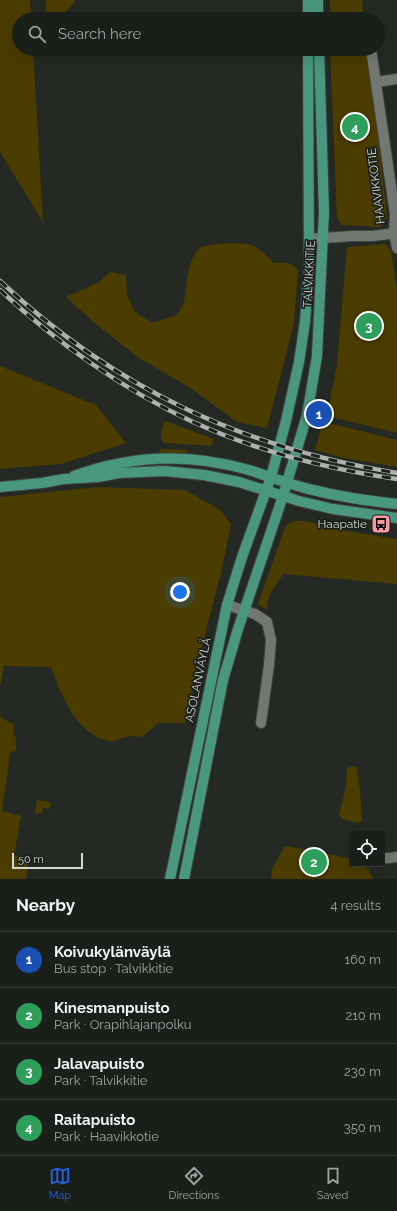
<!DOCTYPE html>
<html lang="en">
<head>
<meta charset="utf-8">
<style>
  :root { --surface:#1b1f1a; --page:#282c27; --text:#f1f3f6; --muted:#a0a2a2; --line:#393d39; --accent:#2563eb }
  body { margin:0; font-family:Raleway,sans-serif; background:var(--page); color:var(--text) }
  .controls { position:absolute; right:12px; bottom:12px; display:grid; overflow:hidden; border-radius:4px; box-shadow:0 4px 16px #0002 }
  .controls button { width:36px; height:36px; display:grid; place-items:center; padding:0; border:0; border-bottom:1px solid var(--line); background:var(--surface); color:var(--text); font:20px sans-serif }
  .scale { position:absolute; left:12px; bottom:10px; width:71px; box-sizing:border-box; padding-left:4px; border:2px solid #d3d6d3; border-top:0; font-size:11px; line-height:14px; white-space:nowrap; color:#d3d6d3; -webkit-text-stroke:3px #1a1f1a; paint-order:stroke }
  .you { position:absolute; left:180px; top:592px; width:14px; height:14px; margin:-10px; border:3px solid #fff; border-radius:50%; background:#1a73e8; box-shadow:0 0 0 6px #1a73e833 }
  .badge { display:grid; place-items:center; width:26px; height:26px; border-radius:50%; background:var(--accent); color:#fff; font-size:13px; font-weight:700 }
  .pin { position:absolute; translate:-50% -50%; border:2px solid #fff; box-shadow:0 1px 4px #0006 }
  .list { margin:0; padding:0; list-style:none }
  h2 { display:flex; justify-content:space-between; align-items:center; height:52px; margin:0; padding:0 16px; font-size:17px }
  h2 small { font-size:13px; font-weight:400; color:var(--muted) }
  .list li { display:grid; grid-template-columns:26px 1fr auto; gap:12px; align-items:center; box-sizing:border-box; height:56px; padding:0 16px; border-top:1px solid var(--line) }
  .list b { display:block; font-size:15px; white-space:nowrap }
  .list p { margin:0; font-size:13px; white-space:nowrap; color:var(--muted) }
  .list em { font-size:13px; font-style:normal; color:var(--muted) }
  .icon { flex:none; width:22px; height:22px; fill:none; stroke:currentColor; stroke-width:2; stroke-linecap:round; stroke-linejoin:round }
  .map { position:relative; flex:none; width:397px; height:879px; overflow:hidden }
  .search { position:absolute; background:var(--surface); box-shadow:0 4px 16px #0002; left:12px; right:12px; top:12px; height:44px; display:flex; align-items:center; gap:10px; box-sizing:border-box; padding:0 14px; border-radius:22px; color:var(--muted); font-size:15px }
  .sheet { height:276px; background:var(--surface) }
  nav { display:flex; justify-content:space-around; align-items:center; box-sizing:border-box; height:56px; border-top:1px solid var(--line); background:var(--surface); font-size:11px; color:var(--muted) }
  nav a { display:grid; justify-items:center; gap:2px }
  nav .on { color:var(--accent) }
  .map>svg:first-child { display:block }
  .green { fill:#4b3c00 }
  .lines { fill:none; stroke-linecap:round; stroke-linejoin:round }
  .minor-casing { stroke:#404440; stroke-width:12 }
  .major-casing { stroke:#404440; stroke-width:12 }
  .minor { stroke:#727871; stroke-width:10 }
  .major { stroke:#4a977f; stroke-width:10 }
  .rail-casing { stroke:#adb0ac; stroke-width:4.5 }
  .rail { stroke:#1a1f1a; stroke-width:3; stroke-dasharray:9; stroke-linecap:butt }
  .labels { text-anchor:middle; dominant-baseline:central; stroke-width:3.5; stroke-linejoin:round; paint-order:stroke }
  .street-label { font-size:12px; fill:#d3d6d3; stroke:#1a1f1a }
  .poi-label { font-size:12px; fill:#d3d6d3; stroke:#1a1f1a; text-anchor:end }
</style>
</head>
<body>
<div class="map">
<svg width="397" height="879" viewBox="0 0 397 879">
  <rect width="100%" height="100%" fill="#242923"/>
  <g class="green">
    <path d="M 0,0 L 30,0 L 31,19 L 19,19 L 19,49 L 33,49 L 43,222 L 0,152 Z"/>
    <path d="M 46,0 L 75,0 L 74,3 L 59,19 L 46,19 Z"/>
    <path d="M 330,0 L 362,0 L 364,19 L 331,19 Z"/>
    <path d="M 330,49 L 368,49 L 387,217 L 385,222 L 380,227 L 342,225 L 337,219 Z"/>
    <path d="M 228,243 C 254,243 256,245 274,263 C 284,263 293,261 298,271 L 294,323 L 267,428 L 237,422 L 192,389 L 139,358 L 92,321 L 66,297 L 99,282 L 110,272 L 126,275 L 127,295 L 135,312 L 152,323 L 177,315 C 179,312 181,308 183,304 C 189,287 184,258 203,246 Z"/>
    <path d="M 385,244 L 391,251 L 397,288 L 397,433 L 327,416 L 337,365 L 347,247 Z"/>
    <path d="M 0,366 L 96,405 L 126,443 L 61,464 L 0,469 Z"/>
    <path d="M 165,421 L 214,439 L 211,446 L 164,443 C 158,437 162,428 165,421 Z"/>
    <path d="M 329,423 L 397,440 L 397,467 L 344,458 L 315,450 L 322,426 L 324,424 Z"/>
    <path d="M 161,449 L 187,450 L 187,453 L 172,456 L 160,453 L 159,452 Z"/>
    <path d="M 97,487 L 185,490 L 219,509 L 231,524 L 221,573 L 196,669 L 185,723 L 158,723 L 142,737 C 139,737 136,736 133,736 C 125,736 116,742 109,741 C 75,734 62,695 51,667 L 4,666 L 0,687 L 0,497 Z"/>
    <path d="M 294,521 L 304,521 L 348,531 L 397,539 L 397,584 L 283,574 L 269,596 L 267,610 L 258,604 L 286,525 Z"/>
    <path d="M 0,712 L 1,718 L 14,724 L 13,732 L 16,739 L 16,750 L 10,753 L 2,811 L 21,816 L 14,855 L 29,858 L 26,879 L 0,879 Z"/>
    <path d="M 355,766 L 357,769 L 360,790 L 362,821 L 358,823 L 342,819 L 339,814 C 344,799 347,784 347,768 Z"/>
    <path d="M 37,800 L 51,802 L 50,809 L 43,808 L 42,814 L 35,813 Z"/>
    <path d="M 285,846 L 303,849 L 352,859 L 352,864 L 362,864 L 369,870 L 373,879 L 271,879 L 272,869 Z"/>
  </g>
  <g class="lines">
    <defs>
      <g id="minor">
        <path d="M 371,49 L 395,214 L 394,233 L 397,248"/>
        <path d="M 376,82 L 397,79"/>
        <path d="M 309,239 L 352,236 L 373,236 L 397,233"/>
        <path d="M 227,605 L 255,614 L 267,622 L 271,640 L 269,665 L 261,723"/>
        <path d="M 382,858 L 389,858 L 397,857"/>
      </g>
      <g id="major">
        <path d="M 308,19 L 308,0"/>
        <path d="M 318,19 L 318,0"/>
        <path d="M 74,476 C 131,455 191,453 249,470 C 271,477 291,485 313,490 C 341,497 369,501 397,504"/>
        <path d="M 0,487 L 42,483 L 64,479 L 98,477 L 119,473 L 165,471 L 204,475 L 239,482 L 299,501 L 333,509 L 397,518"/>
        <path d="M 170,879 L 227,605 L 242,557 L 271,477 L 286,421 L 299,362 L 305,322 L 309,267 L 308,49"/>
        <path d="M 184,879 L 223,680 L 238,629 L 283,496 L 307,415 L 317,356 L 324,212 L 319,49"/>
      </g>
    </defs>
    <use href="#minor" class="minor-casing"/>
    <use href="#major" class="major-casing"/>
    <use href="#minor" class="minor"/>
    <use href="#major" class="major"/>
    <defs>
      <g id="rail">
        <path d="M 0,281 C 114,388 243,448 397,473"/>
        <path d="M 0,290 C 54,341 124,390 191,421 C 256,451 327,469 397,479"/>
      </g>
    </defs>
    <use href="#rail" class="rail-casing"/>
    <use href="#rail" class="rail"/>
  </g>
  <defs>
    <symbol id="bus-square" viewBox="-11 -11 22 22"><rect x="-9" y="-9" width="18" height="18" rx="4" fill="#f49aa1" stroke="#1a1f1a"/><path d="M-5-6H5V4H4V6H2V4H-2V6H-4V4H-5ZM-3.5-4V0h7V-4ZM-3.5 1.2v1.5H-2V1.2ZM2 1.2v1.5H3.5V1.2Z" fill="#111"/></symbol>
  </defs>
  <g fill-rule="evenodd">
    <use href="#bus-square" x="370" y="513" width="22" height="22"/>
  </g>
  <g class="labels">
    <g class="street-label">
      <text transform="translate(376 186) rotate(-97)">HAAVIKKOTIE</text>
      <text transform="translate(309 274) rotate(-87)">TALVIKKITIE</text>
      <text transform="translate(198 680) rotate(-78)">ASOLANVÄYLÄ</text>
    </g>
    <g class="poi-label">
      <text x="367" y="524">Haapatie</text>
    </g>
  </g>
</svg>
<div class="controls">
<button><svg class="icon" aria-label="locate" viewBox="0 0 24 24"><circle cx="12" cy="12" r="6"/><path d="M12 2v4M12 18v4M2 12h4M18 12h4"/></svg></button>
</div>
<div class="scale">50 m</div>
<div class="you"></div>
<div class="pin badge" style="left:319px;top:414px;background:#1a4fb4">1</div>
<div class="pin badge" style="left:314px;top:862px;background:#2e9e5b">2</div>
<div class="pin badge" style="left:369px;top:326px;background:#2e9e5b">3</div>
<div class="pin badge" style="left:355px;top:127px;background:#2e9e5b">4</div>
<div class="search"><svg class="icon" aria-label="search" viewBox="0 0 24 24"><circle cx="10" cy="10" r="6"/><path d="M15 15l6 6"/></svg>Search here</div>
</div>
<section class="sheet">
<h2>Nearby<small>4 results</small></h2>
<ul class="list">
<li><span class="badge" style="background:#1a4fb4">1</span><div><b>Koivukylänväylä</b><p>Bus stop · Talvikkitie</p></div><em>160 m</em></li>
<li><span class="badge" style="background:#2e9e5b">2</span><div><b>Kinesmanpuisto</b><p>Park · Orapihlajanpolku</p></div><em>210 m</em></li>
<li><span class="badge" style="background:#2e9e5b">3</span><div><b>Jalavapuisto</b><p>Park · Talvikkitie</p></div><em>230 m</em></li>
<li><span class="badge" style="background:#2e9e5b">4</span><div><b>Raitapuisto</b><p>Park · Haavikkotie</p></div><em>350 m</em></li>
</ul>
</section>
<nav>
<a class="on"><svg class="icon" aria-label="map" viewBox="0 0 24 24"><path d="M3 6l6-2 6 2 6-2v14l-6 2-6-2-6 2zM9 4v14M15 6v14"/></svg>Map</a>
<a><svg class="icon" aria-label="directions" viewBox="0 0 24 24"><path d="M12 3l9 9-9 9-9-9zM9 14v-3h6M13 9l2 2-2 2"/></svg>Directions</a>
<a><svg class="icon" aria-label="saved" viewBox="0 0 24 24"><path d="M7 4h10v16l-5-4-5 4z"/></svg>Saved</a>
</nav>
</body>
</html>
